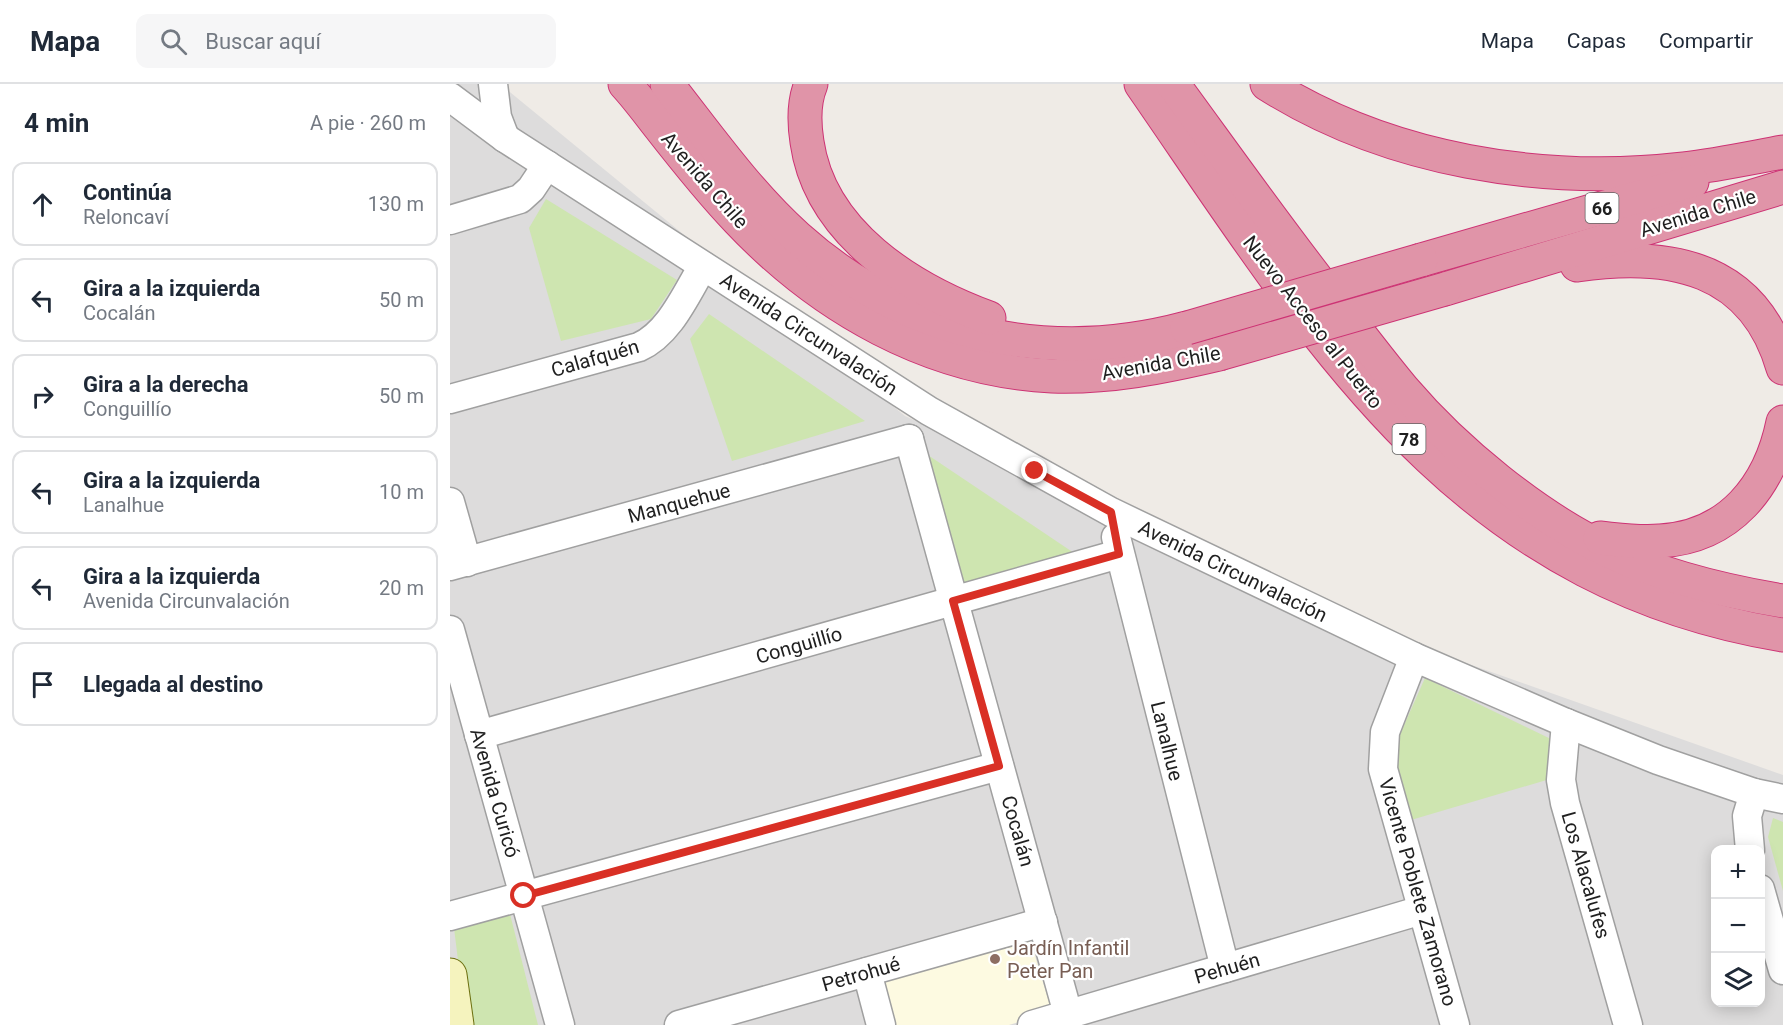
<!DOCTYPE html>
<html lang="es">
<head>
<meta charset="utf-8">
<style>
  :root { --surface:#fff; --page:#f6f6f7; --text:#1f2937; --muted:#747a83; --line:#e0e1e3 }
  body { margin:0; font-family:Roboto,sans-serif; background:var(--page); color:var(--text) }
  .controls { position:absolute; right:18px; bottom:18px; display:grid; overflow:hidden; border-radius:12px; box-shadow:0 3px 15px #0003 }
  .controls button { width:54px; height:54px; display:grid; place-items:center; padding:0; border:0; border-bottom:2px solid var(--line); background:var(--surface); color:var(--text); font:30px sans-serif }
  .stop { position:absolute; width:18px; height:18px; margin:-14px; border:4px solid #d93025; border-radius:50%; background:#fff }
  .stop.end { background:#d93025; border-color:#fff; box-shadow:0 2px 6px #0008 }
  .list { margin:0; padding:0; list-style:none }
  h2 { display:flex; justify-content:space-between; align-items:center; height:78px; margin:0; padding:0 24px; font-size:26px }
  h2 small { font-size:20px; font-weight:400; color:var(--muted) }
  .list li { display:grid; grid-template-columns:39px 1fr auto; gap:18px; align-items:center; box-sizing:border-box; height:84px; margin:0 12px 12px; padding:0 12px; border:2px solid var(--line); border-radius:12px }
  .list b { display:block; font-size:22px; white-space:nowrap }
  .list p { margin:0; font-size:20px; white-space:nowrap; color:var(--muted) }
  .list em { font-size:20px; font-style:normal; color:var(--muted) }
  .icon { flex:none; width:33px; height:33px; fill:none; stroke:currentColor; stroke-width:2; stroke-linecap:round; stroke-linejoin:round }
  .map { position:relative; flex:none; width:1333px; height:941px; overflow:hidden }
  header { display:flex; align-items:center; gap:36px; box-sizing:border-box; height:84px; padding:0 30px; background:var(--surface); border-bottom:2px solid var(--line) }
  header strong { font-size:28px }
  nav { display:flex; gap:33px; margin-inline-start:auto; font-size:21px }
  .search { width:420px; height:54px; background:var(--page); display:flex; align-items:center; gap:15px; box-sizing:border-box; padding:0 21px; border-radius:12px; color:var(--muted); font-size:22px }
  main { display:flex }
  aside { flex:1; background:var(--surface) }
  .map>svg:first-child { display:block }
  .residential { fill:#dddcdc; fill-rule:evenodd }
  .education { fill:#fdfae1 }
  .grass { fill:#cee5b0 }
  .lines { fill:none; stroke-linecap:round; stroke-linejoin:round }
  .street-casing { stroke:#a0a0a0; stroke-width:31 }
  .secondary-casing { stroke:#6b6e0e; stroke-width:35 }
  .highway-casing { stroke:#cd3374; stroke-width:35 }
  .street { stroke:#fff; stroke-width:28 }
  .secondary { stroke:#f5f3be; stroke-width:33 }
  .highway { stroke:#e094a8; stroke-width:33 }
  .highway-bridge-casing { stroke:#cd3374; stroke-width:35; stroke-linecap:butt }
  .highway-bridge { stroke:#e094a8; stroke-width:33 }
  .route { stroke:#d93025; stroke-width:8 }
  .education-dot { fill:#8d6e63; stroke:#fff; stroke-width:2 }
  .labels { text-anchor:middle; dominant-baseline:central; stroke-width:4.5; stroke-linejoin:round; paint-order:stroke }
  .shield { fill:#fff; stroke:#626262; stroke-width:1.5 }
  .shield-label { font-size:18px; font-weight:bold; fill:#1f1f1f }
  .street-label { font-size:20px; fill:#1f1f1f; stroke:#fff }
  .education-label { font-size:20px; fill:#785e54; stroke:#fff; text-anchor:start }
</style>
</head>
<body>
<header>
<strong>Mapa</strong>
<div class="search"><svg class="icon" aria-label="search" viewBox="0 0 24 24"><circle cx="10" cy="10" r="6"/><path d="M15 15l6 6"/></svg>Buscar aquí</div>
<nav><a>Mapa</a><a>Capas</a><a>Compartir</a></nav>
</header>
<main>
<aside>
<h2>4 min<small>A pie · 260 m</small></h2>
<ul class="list">
<li><svg class="icon" aria-label="ahead" viewBox="0 0 24 24"><path d="M12 20V5M6 11l6-6 6 6"/></svg><div><b>Continúa</b><p>Reloncaví</p></div><em>130 m</em></li>
<li><svg class="icon" aria-label="left" viewBox="0 0 24 24"><path d="M17 20v-9H6M10 6l-5 5 5 5"/></svg><div><b>Gira a la izquierda</b><p>Cocalán</p></div><em>50 m</em></li>
<li><svg class="icon" aria-label="right" viewBox="0 0 24 24"><path d="M7 20v-9h11M14 6l5 5-5 5"/></svg><div><b>Gira a la derecha</b><p>Conguillío</p></div><em>50 m</em></li>
<li><svg class="icon" aria-label="left" viewBox="0 0 24 24"><path d="M17 20v-9H6M10 6l-5 5 5 5"/></svg><div><b>Gira a la izquierda</b><p>Lanalhue</p></div><em>10 m</em></li>
<li><svg class="icon" aria-label="left" viewBox="0 0 24 24"><path d="M17 20v-9H6M10 6l-5 5 5 5"/></svg><div><b>Gira a la izquierda</b><p>Avenida Circunvalación</p></div><em>20 m</em></li>
<li><svg class="icon" aria-label="arrive" viewBox="0 0 24 24"><path d="M6 21V4h12l-3 4 3 4H6"/></svg><div><b>Llegada al destino</b></div></li>
</ul>
</aside>
<div class="map">
<svg width="1333" height="941" viewBox="0 0 1333 941">
  <rect width="100%" height="100%" fill="#efebe6"/>
  <path class="residential" d="M 0,0 L 50,0 L 455,332 L 965,561 L 1333,691 L 1333,941 L 0,941 ZM 1266,766 L 1310,766 L 1310,918 L 1266,918 Z"/>
  <path class="education" d="M 579,852 L 602,928 L 559,941 L 441,941 L 428,898 Z"/>
  <g class="grass">
    <path d="M 96,115 L 227,196 L 201,235 L 111,257 L 79,144 Z"/>
    <path d="M 259,230 L 415,337 L 282,377 L 240,255 Z"/>
    <path d="M 466,363 L 624,469 L 507,504 Z"/>
    <path d="M 975,594 L 1103,656 L 1100,695 L 961,736 L 943,666 Z"/>
    <path d="M 1323,734 L 1333,738 L 1333,807 L 1318,753 Z"/>
    <path d="M 60,830 L 88,941 L 16,941 L 4,844 Z"/>
  </g>
  <g class="lines">
    <defs>
      <g id="street">
        <path d="M 43,0 L 47,33 L 55,54"/>
        <path d="M 0,13 L 55,54 L 479,327 L 661,428 L 964,573 L 1116,639 L 1208,676 L 1304,709 L 1333,715"/>
        <path d="M 0,136 L 70,115 L 81,105 L 97,81"/>
        <path d="M 0,315 L 189,263 C 220,249 236,210 253,182"/>
        <path d="M 459,355 L 618,930"/>
        <path d="M 0,418 L 17,478"/>
        <path d="M 666,453 L 775,884"/>
        <path d="M 0,482 L 459,355"/>
        <path d="M 0,546 L 110,941"/>
        <path d="M 964,573 L 935,648 L 933,685 L 1005,941"/>
        <path d="M 1116,639 L 1111,696 L 1115,719 L 1178,941"/>
        <path d="M 29,651 L 669,470"/>
        <path d="M 1300,766 L 1297,732 L 1304,709"/>
        <path d="M 1310,805 L 1333,886"/>
        <path d="M 0,832 L 549,682"/>
        <path d="M 417,888 L 431,941"/>
        <path d="M 229,941 L 593,838"/>
        <path d="M 582,941 L 972,826"/>
      </g>
      <path id="secondary" d="M 0,891 L 7,941"/>
      <g id="highway">
        <path d="M 175,0 C 187,13 198,28 209,42 C 234,74 260,107 288,136 C 371,224 480,286 602,292 C 659,294 714,283 769,270"/>
        <path d="M 217,0 C 258,52 297,108 347,153 C 455,250 596,282 737,244"/>
        <path d="M 361,0 C 353,19 354,39 357,58 C 370,149 460,205 539,234"/>
        <path d="M 691,0 C 864,250 1005,497 1333,551"/>
        <path d="M 723,0 C 775,71 826,143 880,212 C 904,243 928,275 953,305 C 1005,366 1086,433 1159,467 C 1214,493 1273,507 1333,517"/>
        <path d="M 817,0 C 939,77 1092,101 1234,85 C 1267,81 1300,74 1333,68"/>
        <path d="M 971,176 L 1242,98"/>
        <path d="M 1127,181 C 1220,167 1304,183 1333,284"/>
        <path d="M 995,205 L 1333,103"/>
        <path d="M 1150,454 C 1170,456 1190,459 1210,457 C 1280,453 1320,402 1333,338"/>
      </g>
    </defs>
    <use href="#street" class="street-casing"/>
    <use href="#secondary" class="secondary-casing"/>
    <use href="#highway" class="highway-casing"/>
    <use href="#street" class="street"/>
    <use href="#secondary" class="secondary"/>
    <use href="#highway" class="highway"/>
    <defs>
      <g id="highway-bridge">
        <path d="M 737,244 L 971,176"/>
        <path d="M 769,270 L 995,205"/>
      </g>
    </defs>
    <use href="#highway-bridge" class="highway-bridge-casing"/>
    <use href="#highway-bridge" class="highway-bridge"/>
  </g>
  <g class="lines">
    <path class="route" d="M 74,812 L 549,682 L 503,517 L 669,470 L 661,428 L 585,387"/>
  </g>
  <circle class="education-dot" cx="545" cy="875" r="6"/>
  <g class="labels">
    <g class="shield">
      <rect x="1135.5" y="109" width="33" height="30" rx="4.5"/>
      <rect x="942.5" y="340" width="33" height="30" rx="4.5"/>
    </g>
    <g class="shield-label">
      <text x="1152" y="124">66</text>
      <text x="959" y="355">78</text>
    </g>
    <g class="street-label">
      <text transform="translate(255 96) rotate(49)">Avenida Chile</text>
      <text transform="translate(1248 129) rotate(-17)">Avenida Chile</text>
      <text transform="translate(863 238) rotate(52)">Nuevo Acceso al Puerto</text>
      <text transform="translate(359 250) rotate(33)">Avenida Circunvalación</text>
      <text transform="translate(145 274) rotate(-16)">Calafquén</text>
      <text transform="translate(711 279) rotate(-10)">Avenida Chile</text>
      <text transform="translate(229 419) rotate(-15)">Manquehue</text>
      <text transform="translate(783 487) rotate(26)">Avenida Circunvalación</text>
      <text transform="translate(349 561) rotate(-16)">Conguillío</text>
      <text transform="translate(717 657) rotate(76)">Lanalhue</text>
      <text transform="translate(45 709) rotate(74)">Avenida Curicó</text>
      <text transform="translate(568 747) rotate(74)">Cocalán</text>
      <text transform="translate(1136 791) rotate(74)">Los Alacalufes</text>
      <text transform="translate(968 808) rotate(74)">Vicente Poblete Zamorano</text>
      <text transform="translate(777 884) rotate(-16)">Pehuén</text>
      <text transform="translate(411 890) rotate(-16)">Petrohué</text>
    </g>
    <g class="education-label">
      <text x="557" y="864">Jardín Infantil<tspan x="557" dy="23">Peter Pan</tspan></text>
    </g>
  </g>
</svg>
<div class="controls">
<button>+</button>
<button>−</button>
<button><svg class="icon" aria-label="layers" viewBox="0 0 24 24"><path d="M12 4l9 5-9 5-9-5zM3 14l9 5 9-5"/></svg></button>
</div>
<div class="stop" style="left:74px;top:812px"></div>
<div class="stop end" style="left:585px;top:387px"></div>
</div>
</main>
</body>
</html>
